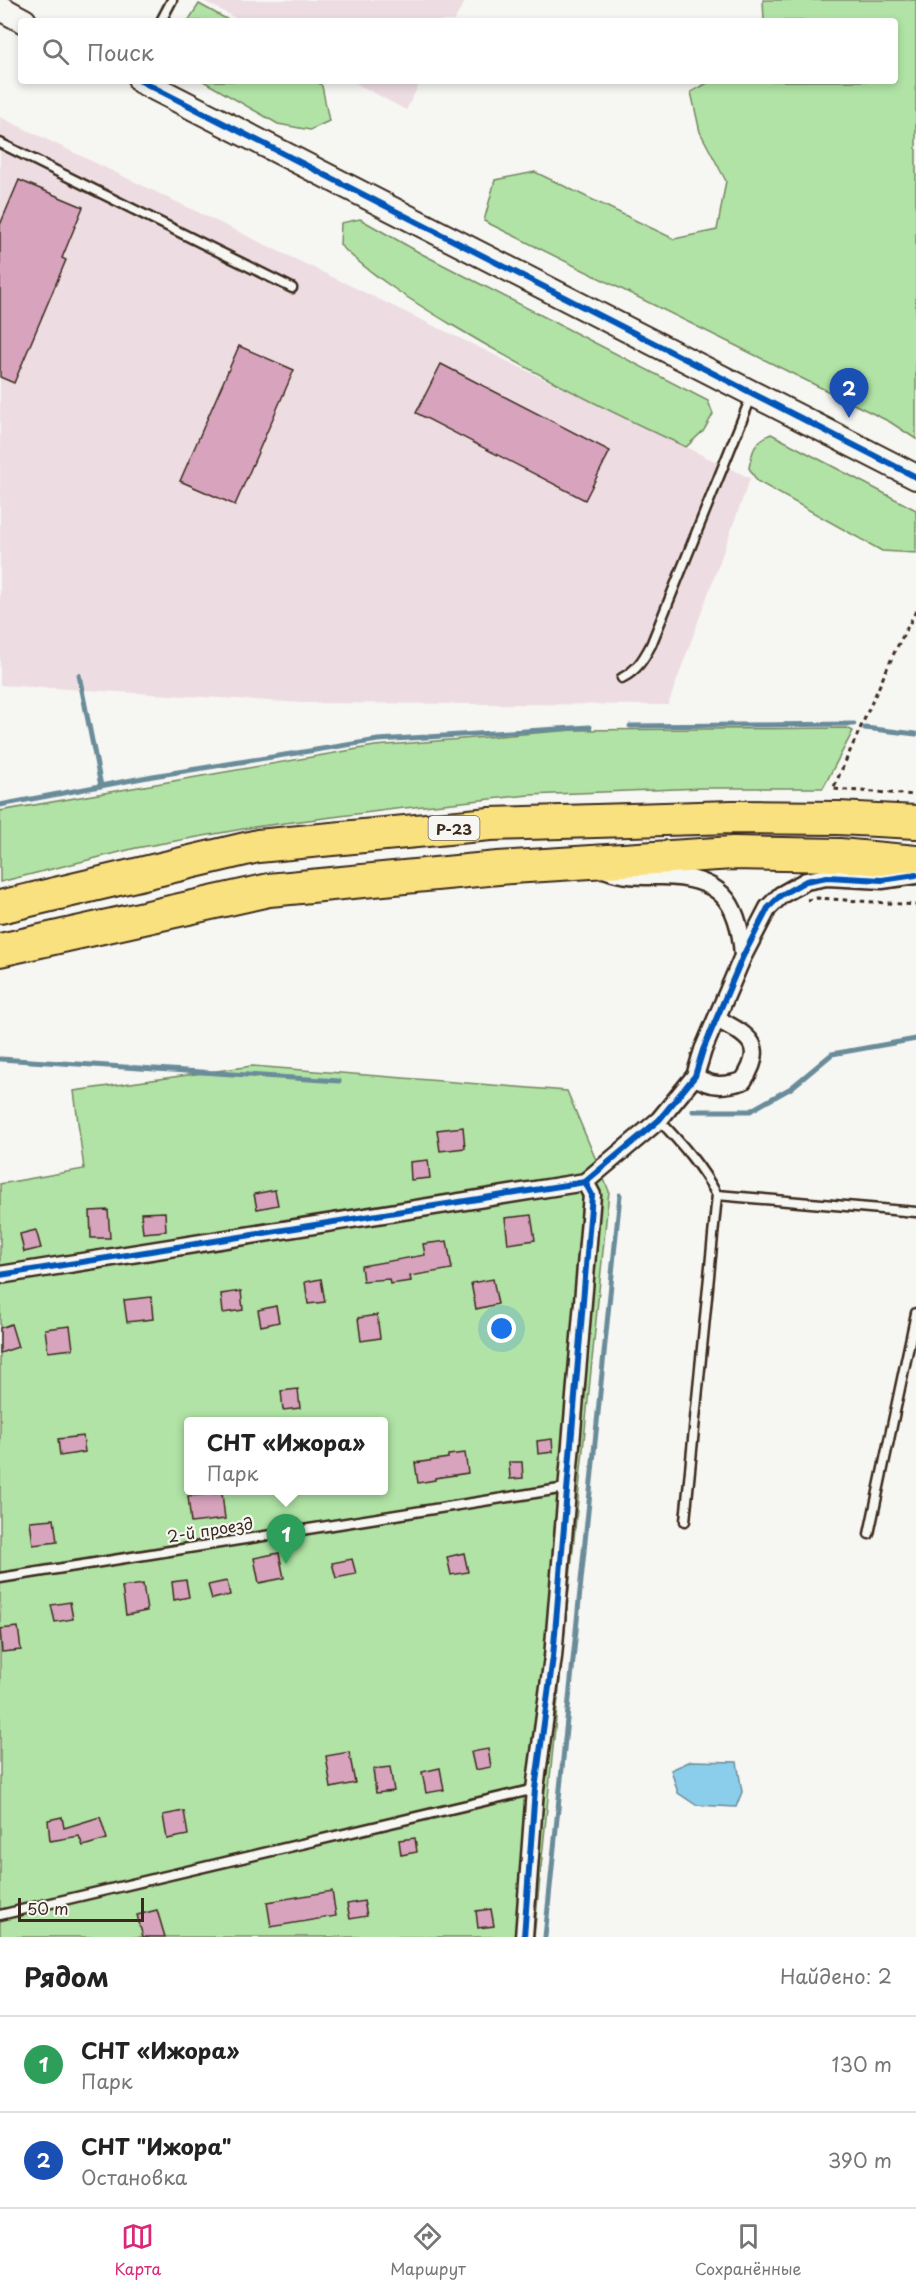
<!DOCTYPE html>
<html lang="ru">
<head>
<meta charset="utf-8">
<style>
  :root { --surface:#fff; --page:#f6f6f6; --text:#222; --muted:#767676; --line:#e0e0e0; --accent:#db2777 }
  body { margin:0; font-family:"Playpen Sans",sans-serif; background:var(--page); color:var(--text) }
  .scale { position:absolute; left:18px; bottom:15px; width:126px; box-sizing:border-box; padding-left:6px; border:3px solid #3b2a1e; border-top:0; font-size:16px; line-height:21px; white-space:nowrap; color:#3b2a1e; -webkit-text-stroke:4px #f6f6f2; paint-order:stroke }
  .you { position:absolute; left:502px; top:1329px; width:21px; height:21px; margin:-15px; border:4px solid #fff; border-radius:50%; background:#1a73e8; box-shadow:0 0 0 9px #1a73e833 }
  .badge { display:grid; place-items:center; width:39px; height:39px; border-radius:50%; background:var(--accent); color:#fff; font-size:20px; font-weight:700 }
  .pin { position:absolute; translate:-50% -50px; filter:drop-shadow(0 2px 3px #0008) }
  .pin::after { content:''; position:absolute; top:32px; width:21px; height:18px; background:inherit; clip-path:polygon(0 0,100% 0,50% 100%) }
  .popup { position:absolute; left:184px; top:1417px; width:204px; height:78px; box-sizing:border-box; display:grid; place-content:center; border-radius:6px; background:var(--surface); filter:drop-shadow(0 2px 4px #0005); font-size:20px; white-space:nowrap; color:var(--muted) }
  .popup b { font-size:22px; color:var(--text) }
  .popup::after { content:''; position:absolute; left:50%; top:100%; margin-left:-12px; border:12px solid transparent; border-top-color:var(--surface) }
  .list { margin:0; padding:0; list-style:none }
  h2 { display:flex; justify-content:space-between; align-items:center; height:78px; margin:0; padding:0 24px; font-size:26px }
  h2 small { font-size:20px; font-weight:400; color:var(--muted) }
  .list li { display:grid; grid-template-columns:39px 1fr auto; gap:18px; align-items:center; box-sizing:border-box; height:96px; padding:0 24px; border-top:2px solid var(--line) }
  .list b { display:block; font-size:22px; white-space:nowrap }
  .list p { margin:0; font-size:20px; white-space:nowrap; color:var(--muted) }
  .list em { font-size:20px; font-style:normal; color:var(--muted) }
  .icon { flex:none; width:33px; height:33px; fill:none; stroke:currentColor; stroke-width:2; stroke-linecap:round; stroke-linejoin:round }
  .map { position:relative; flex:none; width:916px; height:1937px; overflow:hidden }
  .search { position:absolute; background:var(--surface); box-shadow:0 3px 9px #0003; left:18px; right:18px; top:18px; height:66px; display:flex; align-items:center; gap:15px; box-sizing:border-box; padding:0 21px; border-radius:6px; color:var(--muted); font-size:22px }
  .sheet { height:270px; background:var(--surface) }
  nav { display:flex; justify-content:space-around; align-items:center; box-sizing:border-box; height:84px; border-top:2px solid var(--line); background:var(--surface); font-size:16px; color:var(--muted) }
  nav a { display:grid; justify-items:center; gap:3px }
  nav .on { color:var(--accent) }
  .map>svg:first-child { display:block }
  .built { fill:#eddde2 }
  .green { fill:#b0e3a5; stroke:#768662; stroke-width:1.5; fill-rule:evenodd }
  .water { fill:#8aceec; stroke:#6a8c9a; stroke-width:1.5 }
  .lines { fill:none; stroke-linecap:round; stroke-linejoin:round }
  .stream { stroke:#6a8c9a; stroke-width:5 }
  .building { fill:#d7a3bd; stroke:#3b2a1e; stroke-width:1.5 }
  .lane-casing { stroke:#3b2a1e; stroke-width:13 }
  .street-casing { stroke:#3b2a1e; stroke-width:21 }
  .secondary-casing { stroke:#3b2a1e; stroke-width:28 }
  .highway-casing { stroke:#3b2a1e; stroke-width:36 }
  .path { stroke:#3b2a1e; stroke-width:3; stroke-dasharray:4.5 4.5; stroke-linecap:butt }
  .lane { stroke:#f6f6f2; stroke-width:8 }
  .street { stroke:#f6f6f2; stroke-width:16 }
  .secondary { stroke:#f6f6f2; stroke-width:24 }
  .highway { stroke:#fae180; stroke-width:32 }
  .cycleway-casing { stroke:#f6f6f2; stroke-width:10 }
  .cycleway { stroke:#0057b8; stroke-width:6 }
  .labels { text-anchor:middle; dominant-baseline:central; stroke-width:4.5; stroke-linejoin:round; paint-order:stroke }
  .shield { fill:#f6f6f2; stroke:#73675e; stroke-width:1.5 }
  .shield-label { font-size:15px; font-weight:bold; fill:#3b2a1e }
  .street-label { font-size:16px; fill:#3b2a1e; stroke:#f6f6f2 }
</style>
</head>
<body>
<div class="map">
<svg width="916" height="1937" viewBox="0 0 916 1937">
  <rect width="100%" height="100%" fill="#f6f6f2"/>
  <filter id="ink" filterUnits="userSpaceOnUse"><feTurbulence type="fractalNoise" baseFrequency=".0167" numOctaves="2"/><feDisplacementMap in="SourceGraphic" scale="12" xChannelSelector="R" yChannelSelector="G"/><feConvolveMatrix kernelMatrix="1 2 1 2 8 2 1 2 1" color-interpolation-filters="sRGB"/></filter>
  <g filter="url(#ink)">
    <g class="built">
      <path d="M 202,0 L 466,0 L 454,21 L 241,21 Z"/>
      <path d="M 352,81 L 421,81 L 406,110 Z"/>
      <path d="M 0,117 L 750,478 L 668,705 L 303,703 L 0,685 Z"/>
    </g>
    <g class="green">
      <path d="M 763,0 L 916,0 L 916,439 L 890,422 L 484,221 L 495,180 L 535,172 L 674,239 L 717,230 L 726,181 L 700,132 L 691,92 L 711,81 L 895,81 L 895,21 L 764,21 Z"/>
      <path d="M 199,4 L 230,21 L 188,21 Z"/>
      <path d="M 203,81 L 317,81 L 322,86 L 329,121 L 310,130 L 278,124 Z"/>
      <path d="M 360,219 L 422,254 L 708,401 L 713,414 L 704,430 L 686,447 C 606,410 527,370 452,325 C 412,301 373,277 340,245 L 341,223 Z"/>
      <path d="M 771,434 L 916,510 L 916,553 L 882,551 L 757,481 L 749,468 C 752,451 754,442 771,434 Z"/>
      <path d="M 847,728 L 853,731 L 823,788 L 701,788 L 529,795 L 395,809 L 254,827 L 136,848 L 0,882 L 0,811 L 375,746 L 573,730 Z"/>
      <path d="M 252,1066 L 567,1091 L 609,1191 L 534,1937 L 0,1937 L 0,1184 L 84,1169 L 74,1091 ZM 188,1422 L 383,1422 L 383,1490 L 188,1490 Z"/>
    </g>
    <path class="water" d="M 691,1761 L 737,1762 L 742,1792 L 736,1807 L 696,1805 L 678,1793 L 671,1770 Z"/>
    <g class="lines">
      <g class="stream">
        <path d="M 79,675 L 101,786"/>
        <path d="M 630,726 L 854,724"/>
        <path d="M 865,728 L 916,734"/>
        <path d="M 0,805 L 153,776 L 378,740 L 590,727"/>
        <path d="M 0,1059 L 339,1081"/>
        <path d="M 693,1111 L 750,1111 L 791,1088 L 832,1054 L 916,1039"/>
        <path d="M 545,1937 L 620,1195"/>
      </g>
    </g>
    <g class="building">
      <path d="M 19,180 L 83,207 L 62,258 L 66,260 L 14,383 L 0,377 L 0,225 Z"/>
      <path d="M 239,346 L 294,370 L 235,505 L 180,481 Z"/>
      <path d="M 441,364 L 610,451 L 585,500 L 416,413 Z"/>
      <path d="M 463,1127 L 465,1148 L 440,1151 L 437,1130 Z"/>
      <path d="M 428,1160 L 430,1178 L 411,1180 L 410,1162 Z"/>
      <path d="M 275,1190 L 278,1205 L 257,1209 L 254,1194 Z"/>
      <path d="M 108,1210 L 110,1238 L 91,1238 L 90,1211 Z"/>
      <path d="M 165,1212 L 166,1231 L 143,1233 L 141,1213 Z"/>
      <path d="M 531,1215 L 535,1240 L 508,1244 L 505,1218 Z"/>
      <path d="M 36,1230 L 41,1248 L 24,1252 L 20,1234 Z"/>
      <path d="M 447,1241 L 452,1269 L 410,1276 L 411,1281 L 390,1284 L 389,1279 L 363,1281 L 361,1266 L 425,1255 L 423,1244 Z"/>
      <path d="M 321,1279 L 325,1302 L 308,1304 L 305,1282 Z"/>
      <path d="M 493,1279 L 498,1304 L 476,1309 L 471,1283 Z"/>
      <path d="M 241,1291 L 243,1310 L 223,1313 L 221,1294 Z"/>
      <path d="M 151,1297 L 153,1319 L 127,1322 L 124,1300 Z"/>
      <path d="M 276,1306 L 279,1322 L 261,1326 L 258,1310 Z"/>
      <path d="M 377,1315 L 380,1338 L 361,1341 L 358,1318 Z"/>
      <path d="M 11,1324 L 18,1347 L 0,1353 L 0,1328 Z"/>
      <path d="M 70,1326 L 73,1349 L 48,1352 L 45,1329 Z"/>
      <path d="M 298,1389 L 300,1408 L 283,1410 L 281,1391 Z"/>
      <path d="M 83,1436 L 85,1452 L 60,1456 L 58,1439 Z"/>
      <path d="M 552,1439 L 553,1452 L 538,1454 L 537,1441 Z"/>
      <path d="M 465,1453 L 468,1473 L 435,1478 L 435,1480 L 418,1483 L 415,1463 L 448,1458 L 448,1455 Z"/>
      <path d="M 509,1462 L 522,1462 L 523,1478 L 510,1479 Z"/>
      <path d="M 222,1493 L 225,1519 L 191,1523 L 188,1496 Z"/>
      <path d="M 54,1519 L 57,1542 L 33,1545 L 30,1521 Z"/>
      <path d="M 279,1553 L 284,1578 L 259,1583 L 254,1558 Z"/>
      <path d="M 464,1553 L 468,1572 L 451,1575 L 447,1557 Z"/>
      <path d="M 352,1559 L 356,1574 L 336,1578 L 332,1563 Z"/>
      <path d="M 186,1580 L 189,1597 L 174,1600 L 172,1582 Z"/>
      <path d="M 227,1581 L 230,1595 L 212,1599 L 208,1585 Z"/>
      <path d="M 143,1584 L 147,1611 L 126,1615 L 122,1587 Z"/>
      <path d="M 70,1602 L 73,1619 L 55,1622 L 51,1605 Z"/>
      <path d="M 18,1627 L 21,1650 L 2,1652 L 0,1629 Z"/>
      <path d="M 488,1749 L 491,1767 L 475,1770 L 471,1752 Z"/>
      <path d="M 349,1752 L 355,1783 L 331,1788 L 326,1756 Z"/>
      <path d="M 390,1767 L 394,1791 L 376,1793 L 373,1769 Z"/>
      <path d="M 440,1768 L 444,1790 L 426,1793 L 422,1772 Z"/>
      <path d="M 184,1811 L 188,1835 L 167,1839 L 163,1815 Z"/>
      <path d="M 62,1817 L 64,1828 L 100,1817 L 107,1839 L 83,1846 L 79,1836 L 50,1841 L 48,1820 Z"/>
      <path d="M 415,1838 L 417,1852 L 401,1855 L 399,1840 Z"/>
      <path d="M 332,1891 L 336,1916 L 271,1927 L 267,1902 Z"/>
      <path d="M 364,1901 L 367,1916 L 350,1919 L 347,1904 Z"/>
      <path d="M 491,1909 L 494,1926 L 478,1928 L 476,1911 Z"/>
      <path d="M 157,1910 L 165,1937 L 143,1937 L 137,1915 Z"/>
    </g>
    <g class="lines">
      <defs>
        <g id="lane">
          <path d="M 161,21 L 172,0"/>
          <path d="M 0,143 L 292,288"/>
          <path d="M 622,678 C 637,670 643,660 651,645 L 752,395"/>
          <path d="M 659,1120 C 682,1144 701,1166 717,1195 L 916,1212"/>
          <path d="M 685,1521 L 717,1195"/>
          <path d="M 869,1534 L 916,1313"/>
          <path d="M 0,1578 L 566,1488"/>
          <path d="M 0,1915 L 535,1789"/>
        </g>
        <g id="street">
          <path d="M 607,870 C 625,877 643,876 662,876 C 719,877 739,899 743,955"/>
          <path d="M 695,1076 C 711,1088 725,1086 743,1081 C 767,1045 749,1036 717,1019"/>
          <path d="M 0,1275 L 585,1182 L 659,1120 L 695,1076 L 703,1050 L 743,956 L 768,908 L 781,895 L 806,881 L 827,877 L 882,880 L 916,875"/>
          <path d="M 524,1937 L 535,1789 L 553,1657 L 592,1195 L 585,1182"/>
        </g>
        <g id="secondary">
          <path d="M 0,8 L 24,21"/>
          <path d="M 141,81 L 916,477"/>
        </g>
        <g id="highway">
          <path d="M 0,907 L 258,846 L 490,824 L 733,817 L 838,818 L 916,822"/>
          <path d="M 0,950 L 269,890 L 498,868 L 733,853 L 839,855 L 916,862"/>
        </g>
      </defs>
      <use href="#lane" class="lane-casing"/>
      <use href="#street" class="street-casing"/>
      <use href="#secondary" class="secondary-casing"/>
      <use href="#highway" class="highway-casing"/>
      <g class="path">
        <path d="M 916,611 L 895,651 L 833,789 L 916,795"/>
        <path d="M 807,900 L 817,898 L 916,905"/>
      </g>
      <use href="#lane" class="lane"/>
      <use href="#street" class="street"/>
      <use href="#secondary" class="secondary"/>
      <use href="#highway" class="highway"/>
      <defs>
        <g id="cycleway">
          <path d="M 141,81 L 916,477"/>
          <path d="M 0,1275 L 585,1182 L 659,1120 L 695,1076 L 703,1050 L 743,956 L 768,908 L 781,895 L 806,881 L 827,877 L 882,880 L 916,875"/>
          <path d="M 524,1937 L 535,1789 L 553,1657 L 592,1195 L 585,1182"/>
        </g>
      </defs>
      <use href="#cycleway" class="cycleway-casing"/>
      <use href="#cycleway" class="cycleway"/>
    </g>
  </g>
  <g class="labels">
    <rect class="shield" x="428.5" y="816" width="51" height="24" rx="4.5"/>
    <g class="shield-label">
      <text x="454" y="828">Р-23</text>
    </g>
    <g class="street-label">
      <text transform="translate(210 1529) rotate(-9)">2-й проезд</text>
    </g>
  </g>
</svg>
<div class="scale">50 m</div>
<div class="you"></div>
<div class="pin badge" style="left:286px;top:1564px;background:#2e9e5b">1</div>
<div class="popup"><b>СНТ «Ижора»</b>Парк</div>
<div class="pin badge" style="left:849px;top:418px;background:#1a4fb4">2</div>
<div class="search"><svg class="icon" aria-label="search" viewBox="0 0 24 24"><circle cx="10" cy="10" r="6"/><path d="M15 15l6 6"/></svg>Поиск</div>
</div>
<section class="sheet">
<h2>Рядом<small>Найдено: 2</small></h2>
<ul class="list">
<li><span class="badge" style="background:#2e9e5b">1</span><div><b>СНТ «Ижора»</b><p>Парк</p></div><em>130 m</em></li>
<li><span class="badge" style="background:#1a4fb4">2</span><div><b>СНТ &quot;Ижора&quot;</b><p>Остановка</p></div><em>390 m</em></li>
</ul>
</section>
<nav>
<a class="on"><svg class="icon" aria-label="map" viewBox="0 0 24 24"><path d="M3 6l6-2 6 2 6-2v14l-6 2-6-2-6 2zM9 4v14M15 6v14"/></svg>Карта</a>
<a><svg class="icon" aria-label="directions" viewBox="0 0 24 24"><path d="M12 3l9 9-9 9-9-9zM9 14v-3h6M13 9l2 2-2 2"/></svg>Маршрут</a>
<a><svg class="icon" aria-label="saved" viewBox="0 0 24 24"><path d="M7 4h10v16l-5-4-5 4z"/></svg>Сохранённые</a>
</nav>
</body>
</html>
